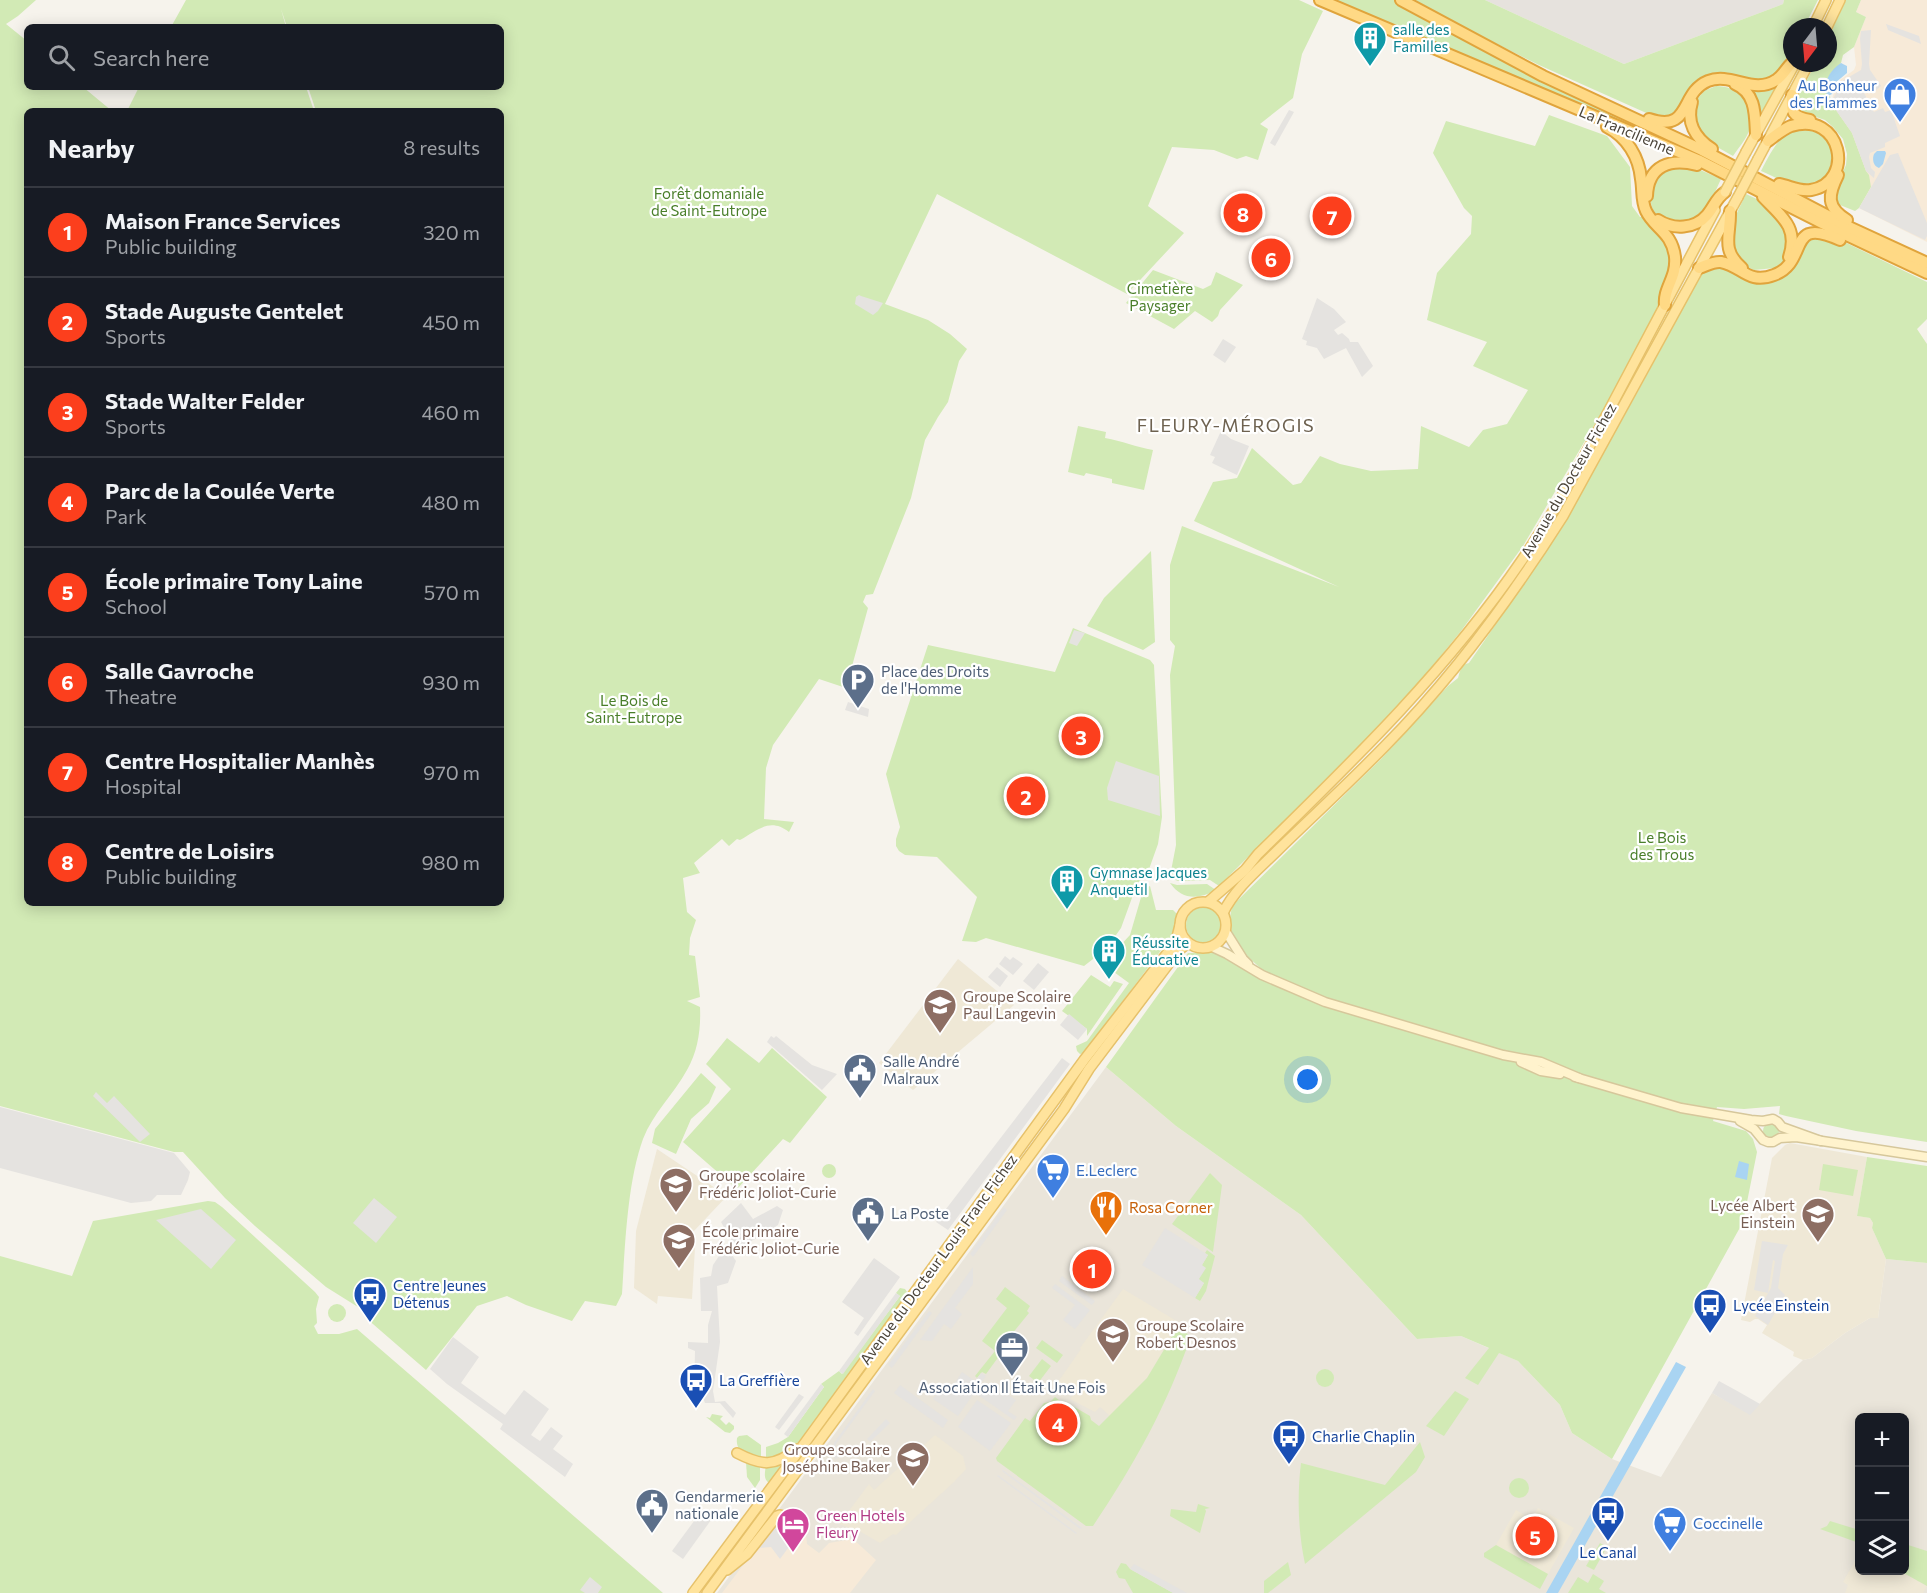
<!DOCTYPE html>
<html lang="en">
<head>
<meta charset="utf-8">
<style>
  :root { --surface:#171b24; --page:#20242c; --text:#f1f3f6; --muted:#9ea1a6; --line:#363941; --accent:#fc3f1d }
  body { margin:0; font-family:Commissioner,sans-serif; background:var(--page); color:var(--text) }
  .controls { position:absolute; right:18px; bottom:18px; display:grid; overflow:hidden; border-radius:9px; box-shadow:0 3px 15px #0003 }
  .controls button { width:54px; height:54px; display:grid; place-items:center; padding:0; border:0; border-bottom:2px solid var(--line); background:var(--surface); color:var(--text); font:30px sans-serif }
  .compass { position:absolute; left:1783px; top:18px; width:54px; height:54px; border-radius:50%; background:var(--surface); box-shadow:0 3px 15px #0003; rotate:196deg }
  .you { position:absolute; left:1308px; top:1080px; width:21px; height:21px; margin:-15px; border:4px solid #fff; border-radius:50%; background:#1a73e8; box-shadow:0 0 0 9px #1a73e833 }
  .badge { display:grid; place-items:center; width:39px; height:39px; border-radius:50%; background:var(--accent); color:#fff; font-size:20px; font-weight:700 }
  .pin { position:absolute; translate:-50% -50%; border:3px solid #fff; box-shadow:0 2px 6px #0006 }
  .list { margin:0; padding:0; list-style:none }
  h2 { display:flex; justify-content:space-between; align-items:center; height:78px; margin:0; padding:0 24px; font-size:26px }
  h2 small { font-size:20px; font-weight:400; color:var(--muted) }
  .list li { display:grid; grid-template-columns:39px 1fr auto; gap:18px; align-items:center; box-sizing:border-box; height:90px; padding:0 24px; border-top:2px solid var(--line) }
  .list b { display:block; font-size:22px; white-space:nowrap }
  .list p { margin:0; font-size:20px; white-space:nowrap; color:var(--muted) }
  .list em { font-size:20px; font-style:normal; color:var(--muted) }
  .icon { flex:none; width:33px; height:33px; fill:none; stroke:currentColor; stroke-width:2; stroke-linecap:round; stroke-linejoin:round }
  .map { position:relative; flex:none; width:1927px; height:1593px; overflow:hidden }
  .search { position:absolute; background:var(--surface); box-shadow:0 3px 15px #0003; left:24px; top:24px; width:480px; height:66px; display:flex; align-items:center; gap:15px; box-sizing:border-box; padding:0 21px; border-radius:9px; color:var(--muted); font-size:22px }
  .panel { position:absolute; background:var(--surface); box-shadow:0 3px 15px #0003; left:24px; top:108px; width:480px; height:798px; border-radius:9px }
  .map>svg:first-child { display:block }
  .residential { fill:#eae5da; fill-rule:evenodd }
  .commercial { fill:#f7ead8 }
  .industrial { fill:#e6e2dd }
  .education { fill:#efe8d6 }
  .green { fill:#d2eab5 }
  .parking { fill:#e5e3e0 }
  .water { fill:#a9d4f2 }
  .lines { fill:none; stroke-linecap:round; stroke-linejoin:round }
  .secondary-casing { stroke:#d6c79b; stroke-width:11 }
  .primary-casing { stroke:#e6c16a; stroke-width:12 }
  .trunk-casing { stroke:#e0a43c; stroke-width:14 }
  .secondary { stroke:#fff3cd; stroke-width:8 }
  .primary { stroke:#ffe39c; stroke-width:9 }
  .trunk { stroke:#ffd985; stroke-width:10 }
  .primary-bridge-casing { stroke:#e6c16a; stroke-width:12; stroke-linecap:butt }
  .primary-bridge { stroke:#ffe39c; stroke-width:9 }
  .labels { text-anchor:middle; dominant-baseline:central; stroke-width:4.5; stroke-linejoin:round; paint-order:stroke }
  .culture-label { font-size:15px; fill:#0d838f; stroke:#fff; text-anchor:start }
  .shop-label { font-size:15px; fill:#366cbe; stroke:#fff; text-anchor:start }
  .street-label { font-size:15px; fill:#4b4439; stroke:#fff }
  .park-label { font-size:15px; fill:#4a7f2a; stroke:#fff }
  .service-label { font-size:15px; fill:#4e5e75; stroke:#fff; text-anchor:start }
  .education-label { font-size:15px; fill:#785e54; stroke:#fff; text-anchor:start }
  .food-label { font-size:15px; fill:#c56008; stroke:#fff; text-anchor:start }
  .transit-label { font-size:15px; fill:#164399; stroke:#fff; text-anchor:start }
  .hotel-label { font-size:15px; fill:#b23c85; stroke:#fff; text-anchor:start }
  .quarter-label { font-size:18px; letter-spacing:1.5px; fill:#6e6250; stroke:#fff }
</style>
</head>
<body>
<div class="map">
<svg width="1927" height="1593" viewBox="0 0 1927 1593">
  <rect width="100%" height="100%" fill="#f6f3ec"/>
  <path class="residential" d="M 1106,1067 L 1176,1126 L 1301,1215 L 1417,1339 L 1461,1336 L 1518,1361 L 1560,1405 L 1572,1433 L 1612,1459 L 1661,1477 L 1712,1393 L 1750,1414 L 1780,1382 L 1803,1360 L 1812,1358 L 1845,1333 L 1870,1318 L 1878,1318 L 1886,1259 L 1927,1263 L 1927,1593 L 717,1593 ZM 1860,1418 L 1904,1418 L 1904,1570 L 1860,1570 Z"/>
  <g class="commercial">
    <path d="M 1861,0 L 1927,0 L 1927,242 L 1859,208 L 1871,187 L 1831,103 L 1836,85 L 1840,80 L 1854,70 L 1856,65 L 1854,47 L 1866,17 L 1856,12 Z"/>
    <path d="M 778,1519 L 784,1520 L 806,1535 L 807,1544 L 819,1553 L 829,1543 L 853,1539 L 876,1560 L 850,1593 L 722,1593 Z"/>
  </g>
  <path class="industrial" d="M 1485,0 L 1784,0 L 1783,4 L 1624,64 Z"/>
  <g class="education">
    <path d="M 958,959 L 1014,1005 L 913,1090 L 879,1063 Z"/>
    <path d="M 1790,1143 L 1867,1157 L 1857,1216 L 1870,1218 L 1873,1223 L 1872,1228 L 1886,1259 L 1878,1318 L 1870,1318 L 1845,1333 L 1812,1358 L 1803,1360 L 1793,1356 L 1794,1352 L 1762,1333 L 1767,1325 L 1758,1319 L 1755,1319 L 1750,1322 L 1741,1320 L 1772,1158 L 1785,1145 Z"/>
    <path d="M 657,1149 L 727,1196 L 693,1232 L 695,1248 L 692,1299 L 658,1296 L 657,1304 L 634,1288 L 636,1231 Z"/>
    <path d="M 1123,1289 L 1180,1323 L 1147,1378 L 1110,1416 L 1100,1407 L 1095,1412 L 1070,1399 L 1073,1395 L 1059,1385 L 1058,1382 L 1081,1349 L 1080,1348 Z"/>
    <path d="M 935,1435 L 963,1456 L 966,1469 L 954,1482 L 896,1535 L 893,1534 L 880,1543 L 861,1532 L 839,1524 L 869,1484 L 874,1490 Z"/>
    <path d="M 1538,1508 L 1574,1528 L 1548,1574 L 1496,1545 L 1516,1510 L 1531,1519 Z"/>
    <path d="M 1859,1554 L 1860,1570 L 1900,1571 L 1927,1586 L 1923,1593 L 1845,1593 L 1848,1585 L 1843,1582 Z"/>
  </g>
  <g class="green">
    <path d="M 0,0 L 36,0 L 18,16 L 6,24 L 27,41 L 27,87 L 83,87 L 112,111 L 27,111 L 27,903 L 501,903 L 501,111 L 316,111 L 308,87 L 501,87 L 501,27 L 287,27 L 281,9 L 286,27 L 171,27 L 186,0 L 1299,0 L 1323,11 L 1302,54 L 1293,98 L 1260,124 L 1268,129 L 1258,160 L 1246,156 L 1237,159 L 1214,150 L 1172,147 L 1148,206 L 1184,233 L 1127,294 L 937,194 L 885,304 L 928,320 L 950,334 L 967,349 L 959,361 L 948,402 L 938,417 L 925,440 L 911,498 L 873,594 L 866,595 L 863,602 L 868,608 L 846,688 L 819,679 L 773,745 L 766,768 L 764,819 L 794,822 L 789,832 C 770,817 758,830 740,840 L 737,839 L 729,846 L 722,839 L 694,863 L 700,873 L 683,878 L 687,912 L 696,920 L 690,938 L 689,955 L 695,956 L 700,997 L 687,1001 L 700,1007 C 701,1029 698,1051 687,1070 C 674,1094 653,1113 643,1139 C 627,1183 625,1247 622,1294 L 616,1306 L 585,1301 L 572,1321 L 526,1305 L 507,1296 L 477,1306 L 426,1370 L 366,1318 L 358,1307 L 326,1287 L 255,1226 L 225,1198 L 183,1152 L 174,1152 L 0,1106 Z"/>
    <path d="M 1331,0 L 1394,0 L 1519,68 L 1653,133 L 1652,136 Z"/>
    <path d="M 1415,0 L 1485,0 L 1624,64 L 1783,4 L 1784,0 L 1818,0 L 1804,27 L 1792,27 C 1792,35 1794,45 1791,53 C 1787,67 1772,78 1758,81 L 1695,84 C 1679,101 1683,121 1653,116 L 1539,65 L 1473,32 Z"/>
    <path d="M 1846,0 L 1861,0 L 1856,12 L 1866,17 L 1854,47 L 1843,55 L 1841,63 L 1830,74 L 1828,96 L 1830,96 L 1831,103 L 1852,133 L 1866,171 L 1869,175 L 1871,187 L 1859,208 L 1855,211 L 1835,203 L 1837,185 L 1846,165 L 1847,154 L 1843,139 L 1833,127 L 1825,120 L 1798,111 L 1796,100 L 1816,63 L 1828,63 L 1828,38 Z"/>
    <path d="M 1778,85 L 1778,88 L 1763,116 L 1760,116 L 1750,93 L 1752,89 Z"/>
    <path d="M 1716,86 C 1738,86 1752,101 1751,122 C 1751,134 1739,147 1733,156 L 1710,143 L 1696,129 L 1695,102 L 1704,91 Z"/>
    <path d="M 139,87 L 306,87 L 314,111 L 127,111 Z"/>
    <path d="M 1549,115 L 1607,136 L 1630,167 L 1632,206 L 1640,217 L 1649,216 L 1673,248 L 1665,305 L 1523,546 L 1461,631 L 1406,699 L 1219,886 L 1210,880 L 1178,881 L 1173,879 L 1171,871 L 1176,845 L 1170,675 L 1175,646 L 1170,640 L 1170,565 L 1182,526 L 1339,587 L 1194,521 L 1213,482 L 1237,478 L 1252,448 L 1293,485 L 1301,483 L 1320,456 L 1340,464 L 1371,471 L 1418,469 L 1421,426 L 1469,447 L 1483,430 L 1507,424 L 1528,390 L 1473,366 L 1487,342 L 1427,320 L 1437,273 L 1471,234 L 1472,216 L 1464,208 L 1433,153 L 1446,121 L 1535,146 Z"/>
    <path d="M 1811,127 L 1820,131 L 1834,146 L 1832,171 C 1805,196 1791,184 1761,171 C 1775,145 1780,131 1811,127 Z"/>
    <path d="M 1691,166 L 1721,179 C 1715,191 1710,208 1700,217 C 1689,226 1665,224 1655,213 C 1649,205 1650,194 1650,185 L 1667,167 Z"/>
    <path d="M 1746,194 L 1761,201 L 1778,215 L 1788,234 L 1787,254 L 1784,261 L 1775,268 L 1754,270 L 1744,265 L 1732,249 L 1734,219 Z"/>
    <path d="M 1804,236 L 1832,236 L 1927,282 L 1927,319 L 1917,329 L 1927,344 L 1927,1142 L 1856,1131 L 1786,1116 L 1779,1114 L 1780,1106 L 1744,1109 L 1717,1107 L 1713,1121 L 1746,1131 L 1753,1139 L 1757,1152 L 1743,1222 L 1612,1459 L 1572,1433 L 1560,1405 L 1518,1361 L 1499,1353 L 1478,1385 L 1465,1378 L 1489,1348 L 1461,1336 L 1417,1339 L 1301,1215 L 1176,1126 L 1106,1067 L 1188,953 L 1219,953 L 1231,962 L 1261,977 L 1264,971 C 1244,954 1222,934 1233,905 L 1381,759 L 1448,686 L 1458,678 C 1460,671 1461,664 1469,663 C 1502,615 1535,568 1565,518 C 1615,436 1660,350 1706,266 L 1713,263 L 1749,276 L 1782,272 Z"/>
    <path d="M 1153,270 L 1203,289 L 1211,285 L 1216,272 L 1243,285 L 1220,310 L 1218,316 L 1212,322 L 1195,311 L 1174,329 L 1126,303 Z"/>
    <path d="M 1078,426 L 1106,432 L 1105,438 C 1122,441 1136,447 1153,450 L 1144,490 L 1112,483 L 1112,479 L 1086,473 L 1084,476 L 1068,472 Z"/>
    <path d="M 1151,551 L 1155,642 L 1143,650 L 1087,626 L 1104,598 Z"/>
    <path d="M 1073,628 L 1150,660 L 1154,665 L 1162,817 L 1158,844 L 1148,872 L 1137,884 L 1121,928 L 1106,949 L 1084,966 L 986,938 L 976,942 L 962,941 L 977,897 L 937,857 L 905,855 L 899,851 L 896,846 L 896,839 L 900,827 L 886,774 L 928,645 L 1055,672 Z"/>
    <path d="M 1170,883 L 1177,885 L 1207,884 L 1216,890 C 1198,900 1182,900 1170,883 Z"/>
    <path d="M 1150,886 L 1156,910 L 1173,910 L 1177,914 L 1174,933 L 1084,1053 L 1080,1054 L 1077,1051 L 1076,1046 L 1087,1041 L 1129,983 L 1103,964 L 1130,935 L 1142,894 L 1144,889 Z"/>
    <circle cx="1204" cy="925" r="18"/>
    <path d="M 1091,975 L 1110,987 L 1114,981 L 1123,984 L 1087,1036 L 1087,1029 L 1062,1011 Z"/>
    <path d="M 727,1038 L 759,1063 L 772,1048 L 827,1097 L 790,1143 L 783,1139 L 737,1189 L 683,1142 L 731,1089 L 706,1064 Z"/>
    <path d="M 701,1073 L 716,1087 L 709,1103 L 691,1119 L 676,1154 L 652,1143 L 655,1129 Z"/>
    <circle cx="1771" cy="1131" r="8"/>
    <path d="M 1867,1157 L 1927,1166 L 1927,1263 L 1886,1259 L 1872,1228 L 1873,1223 L 1870,1218 L 1857,1216 Z"/>
    <circle cx="829" cy="1171" r="7"/>
    <path d="M 1823,1164 L 1858,1170 L 1853,1196 L 1819,1190 Z"/>
    <path d="M 1210,1173 L 1222,1185 L 1213,1252 L 1172,1224 Z"/>
    <path d="M 208,1201 L 215,1202 L 222,1207 L 315,1292 L 319,1297 L 316,1309 L 317,1323 L 314,1326 L 318,1334 L 339,1334 L 357,1329 L 663,1593 L 0,1593 L 0,1256 L 72,1276 L 93,1221 Z"/>
    <path d="M 1207,1250 L 1215,1256 L 1206,1291 L 1200,1301 L 1195,1298 L 1204,1283 L 1198,1280 L 1202,1265 L 1208,1255 L 1205,1253 Z"/>
    <path d="M 1005,1287 L 1030,1306 L 1027,1311 L 1029,1313 L 1012,1334 L 1013,1337 L 986,1374 L 982,1372 L 977,1378 L 975,1376 L 995,1351 L 982,1341 L 1007,1308 L 996,1299 Z"/>
    <path d="M 900,1288 L 905,1289 L 907,1292 L 907,1296 L 795,1447 L 780,1456 L 766,1459 L 766,1447 L 778,1443 L 788,1437 L 824,1387 L 821,1384 L 839,1371 L 842,1374 L 900,1296 L 896,1293 Z"/>
    <circle cx="337" cy="1313" r="9"/>
    <path d="M 1180,1323 L 1186,1333 L 1191,1336 C 1167,1406 1134,1465 1093,1526 L 1086,1526 L 997,1461 L 996,1458 L 1025,1418 L 1030,1421 L 1044,1403 L 1050,1402 L 1055,1397 L 1068,1407 L 1071,1405 L 1090,1416 L 1091,1420 L 1099,1426 L 1147,1378 Z"/>
    <path d="M 1042,1340 L 1063,1355 L 1057,1363 L 1036,1348 Z"/>
    <path d="M 1042,1359 L 1051,1366 L 1038,1383 L 1029,1376 Z"/>
    <circle cx="1325" cy="1378" r="9"/>
    <path d="M 1455,1391 L 1469,1399 L 1444,1436 L 1426,1426 Z"/>
    <path d="M 712,1414 L 723,1416 L 720,1419 L 726,1425 L 729,1422 L 734,1426 L 734,1429 L 730,1433 L 725,1432 L 706,1417 L 710,1418 Z"/>
    <path d="M 747,1435 L 761,1445 L 761,1460 C 749,1456 735,1453 737,1438 L 739,1436 Z"/>
    <path d="M 1420,1442 L 1425,1457 L 1416,1472 L 1305,1564 C 1298,1531 1297,1496 1301,1463 L 1385,1485 Z"/>
    <path d="M 784,1461 L 769,1483 C 763,1479 765,1472 766,1465 Z"/>
    <path d="M 746,1462 L 760,1465 L 760,1480 L 755,1488 L 747,1477 Z"/>
    <circle cx="1519" cy="1488" r="10"/>
    <path d="M 1198,1504 L 1210,1508 L 1205,1509 L 1206,1511 L 1200,1533 L 1170,1516 L 1171,1509 L 1196,1512 Z"/>
    <path d="M 1830,1521 L 1859,1530 L 1859,1543 L 1820,1529 L 1827,1526 Z"/>
    <path d="M 1600,1543 L 1607,1547 L 1594,1570 L 1586,1566 Z"/>
    <path d="M 1905,1544 L 1927,1551 L 1927,1586 L 1900,1571 L 1904,1570 Z"/>
    <path d="M 1496,1545 L 1548,1574 L 1540,1589 L 1484,1557 L 1484,1553 Z"/>
    <path d="M 1288,1562 L 1291,1575 L 1268,1593 L 1264,1593 L 1264,1581 Z"/>
    <path d="M 1121,1563 L 1126,1564 L 1130,1569 L 1173,1593 L 1133,1593 L 1125,1579 L 1119,1578 L 1116,1572 Z"/>
    <path d="M 1593,1574 L 1604,1581 L 1599,1589 L 1606,1593 L 1568,1593 L 1578,1577 L 1588,1583 Z"/>
  </g>
  <g class="parking">
    <path d="M 1886,24 L 1919,36 L 1921,44 L 1888,30 Z"/>
    <path d="M 1871,30 L 1869,64 L 1870,70 L 1881,86 L 1874,92 L 1870,87 L 1863,91 L 1874,112 L 1883,108 L 1885,112 L 1891,110 L 1900,136 L 1885,143 L 1885,147 L 1870,153 L 1869,157 L 1871,168 L 1875,172 L 1874,178 L 1866,171 L 1852,133 L 1831,103 L 1842,81 L 1861,70 L 1862,64 L 1860,39 L 1861,31 Z"/>
    <path d="M 1289,110 L 1294,112 L 1275,146 L 1270,143 Z"/>
    <path d="M 1898,153 L 1927,223 L 1927,236 L 1925,240 L 1859,208 L 1890,155 Z"/>
    <path d="M 859,295 L 861,296 L 883,303 L 878,311 L 873,315 L 855,304 L 856,297 Z"/>
    <path d="M 1317,298 L 1334,309 L 1346,322 L 1334,330 L 1338,335 L 1342,333 L 1349,339 L 1350,342 L 1358,342 L 1373,366 L 1362,377 L 1346,348 L 1324,359 L 1317,348 L 1306,345 L 1307,341 L 1302,339 Z"/>
    <path d="M 1223,339 L 1236,347 L 1225,363 L 1213,355 Z"/>
    <path d="M 1221,431 L 1231,439 L 1249,446 L 1237,475 L 1212,463 L 1215,457 L 1210,455 Z"/>
    <path d="M 1074,630 L 1085,633 L 1077,646 L 1069,643 Z"/>
    <path d="M 848,702 L 869,709 L 868,717 L 845,710 Z"/>
    <path d="M 1116,761 L 1159,776 L 1160,816 L 1108,800 L 1107,788 Z"/>
    <path d="M 1005,956 L 1010,960 L 1013,957 L 1023,964 L 1013,975 L 999,964 Z"/>
    <path d="M 1038,963 L 1049,972 L 1034,990 L 1023,981 Z"/>
    <path d="M 997,967 L 1008,976 L 1000,987 L 988,977 Z"/>
    <path d="M 1069,1014 L 1087,1029 L 1078,1040 L 1060,1025 Z"/>
    <path d="M 771,1036 L 774,1038 L 776,1036 L 812,1065 L 837,1074 L 822,1090 L 767,1042 Z"/>
    <path d="M 1062,1058 L 1070,1064 L 948,1230 L 936,1222 Z"/>
    <path d="M 96,1092 L 107,1103 L 114,1096 L 150,1134 L 140,1142 L 93,1096 Z"/>
    <path d="M 0,1107 L 174,1153 L 190,1172 L 188,1180 L 181,1195 L 157,1195 L 151,1201 L 131,1203 L 0,1168 Z"/>
    <path d="M 374,1198 L 397,1217 L 376,1243 L 353,1223 Z"/>
    <path d="M 741,1203 L 753,1219 L 777,1206 L 783,1210 L 778,1225 L 759,1237 L 730,1252 L 736,1261 L 728,1283 L 717,1286 L 720,1342 L 713,1391 L 715,1402 L 725,1401 L 736,1413 L 733,1418 L 720,1403 L 705,1403 L 702,1395 L 694,1396 L 695,1351 L 688,1348 L 688,1342 L 708,1343 L 708,1325 L 712,1311 L 701,1311 L 700,1278 L 711,1276 L 713,1265 L 719,1256 L 733,1243 L 721,1222 Z"/>
    <path d="M 1004,1207 L 1007,1210 L 973,1257 L 970,1254 Z"/>
    <path d="M 201,1209 L 236,1240 L 211,1269 L 156,1220 Z"/>
    <path d="M 1165,1228 L 1208,1255 L 1202,1265 L 1206,1268 L 1199,1279 L 1204,1283 L 1195,1298 L 1142,1265 Z"/>
    <path d="M 1762,1241 L 1788,1245 L 1783,1254 L 1778,1288 L 1785,1295 L 1768,1325 L 1755,1316 L 1771,1288 L 1775,1261 L 1773,1260 L 1768,1293 L 1754,1290 Z"/>
    <path d="M 874,1258 L 900,1277 L 858,1336 L 854,1333 L 864,1318 L 842,1302 Z"/>
    <path d="M 973,1267 L 973,1284 L 955,1308 L 962,1314 L 951,1329 L 944,1324 L 932,1341 L 920,1340 Z"/>
    <path d="M 1062,1276 L 1095,1301 L 1092,1305 L 1059,1281 Z"/>
    <path d="M 1055,1284 L 1090,1310 L 1075,1329 L 1063,1320 L 1075,1305 L 1052,1288 Z"/>
    <path d="M 896,1293 L 900,1296 L 843,1374 L 839,1371 Z"/>
    <path d="M 929,1311 L 932,1313 L 892,1368 L 888,1365 Z"/>
    <path d="M 453,1337 L 479,1357 L 461,1383 L 505,1415 L 524,1390 L 549,1409 L 531,1435 L 540,1441 L 551,1427 L 563,1436 L 553,1449 L 573,1464 L 565,1477 L 500,1429 L 503,1424 L 447,1384 L 430,1369 Z"/>
    <path d="M 962,1372 L 975,1381 L 981,1373 L 986,1376 L 958,1416 L 933,1399 L 943,1386 L 950,1390 Z"/>
    <path d="M 1719,1381 L 1739,1392 L 1760,1404 L 1750,1415 L 1712,1393 Z"/>
    <path d="M 987,1383 L 991,1386 L 993,1384 L 1016,1400 L 1008,1411 L 1017,1417 L 1014,1420 L 978,1395 Z"/>
    <path d="M 821,1384 L 824,1387 L 788,1437 L 784,1434 Z"/>
    <path d="M 900,1385 L 948,1420 L 943,1428 L 894,1393 Z"/>
    <path d="M 873,1389 L 875,1391 L 836,1444 L 835,1452 L 838,1458 L 835,1459 L 833,1452 L 834,1443 Z"/>
    <path d="M 799,1394 L 804,1397 L 779,1430 L 775,1427 Z"/>
    <path d="M 977,1400 L 1011,1423 L 990,1451 L 958,1427 Z"/>
    <path d="M 886,1419 L 890,1423 L 870,1442 L 867,1439 Z"/>
    <path d="M 1003,1470 L 1082,1528 L 1080,1529 L 1002,1471 Z"/>
    <path d="M 998,1475 L 1077,1533 L 1076,1534 L 997,1476 Z"/>
    <path d="M 700,1513 L 711,1520 L 683,1559 L 672,1551 Z"/>
    <path d="M 780,1521 L 797,1536 L 780,1559 L 771,1547 L 758,1548 Z"/>
    <path d="M 1134,1564 L 1187,1593 L 1173,1593 L 1130,1569 Z"/>
    <path d="M 590,1577 L 602,1587 L 598,1593 L 585,1593 L 580,1590 Z"/>
  </g>
  <g class="water">
    <path d="M 1841,63 L 1847,66 L 1847,73 L 1835,83 L 1832,94 L 1828,96 C 1821,85 1830,70 1841,63 Z"/>
    <path d="M 1877,151 L 1885,151 L 1886,153 L 1883,164 L 1879,168 C 1873,166 1872,159 1874,154 Z"/>
    <path d="M 1739,1161 L 1749,1164 L 1747,1180 L 1735,1177 Z"/>
    <path d="M 1676,1362 L 1686,1367 L 1558,1593 L 1546,1593 Z"/>
  </g>
  <g class="lines">
    <defs>
      <g id="secondary">
        <path d="M 1226,932 L 1243,959 L 1248,964"/>
        <path d="M 1212,947 L 1227,954 L 1262,975 L 1325,1002 L 1503,1055 L 1541,1062 L 1579,1078"/>
        <path d="M 1521,1062 L 1541,1071 L 1560,1074"/>
        <path d="M 1575,1077 L 1681,1108 L 1751,1120 L 1763,1121 L 1773,1119 L 1778,1122 L 1782,1127 L 1821,1141"/>
        <path d="M 1740,1121 L 1754,1129 L 1763,1140 L 1768,1142 L 1773,1142 L 1780,1138 L 1796,1137 L 1927,1157"/>
      </g>
      <g id="primary">
        <path d="M 1813,27 L 1826,0"/>
        <path d="M 1827,27 L 1840,0"/>
        <path d="M 1746,152 L 1794,65"/>
        <path d="M 1758,159 L 1809,63"/>
        <circle cx="1203" cy="925" r="23"/>
        <path d="M 1208,902 L 1245,870 L 1258,854 C 1352,762 1447,670 1522,560 C 1557,509 1586,453 1615,399 C 1648,336 1682,273 1715,210"/>
        <path d="M 1223,913 C 1235,888 1260,868 1280,848 C 1315,814 1351,781 1385,746 C 1453,677 1511,598 1563,516 L 1738,197"/>
        <path d="M 737,1453 C 762,1466 774,1467 797,1449"/>
        <path d="M 727,1570 L 747,1554 L 777,1516 L 780,1515 L 791,1518"/>
        <path d="M 693,1593 L 804,1444 L 1084,1060 L 1169,951 L 1176,941 L 1180,925"/>
        <path d="M 707,1593 L 1064,1109 L 1089,1069 L 1179,950 L 1188,943"/>
      </g>
      <g id="trunk">
        <path d="M 1320,0 L 1698,160 L 1838,231 L 1927,273"/>
        <path d="M 1401,0 L 1543,76 L 1702,150 L 1849,227 L 1927,263"/>
        <path d="M 1735,84 C 1756,93 1755,114 1756,135"/>
        <path d="M 1792,95 C 1791,112 1792,117 1810,120"/>
        <path d="M 1692,102 C 1686,122 1695,138 1712,149"/>
        <path d="M 1649,119 C 1692,133 1679,93 1708,81 C 1731,72 1754,95 1776,80 C 1783,76 1786,68 1792,63"/>
        <path d="M 1607,127 C 1627,137 1639,157 1641,179 C 1643,190 1641,200 1646,211 C 1654,228 1672,232 1675,257 C 1677,278 1663,288 1665,305"/>
        <path d="M 1768,141 C 1775,136 1783,129 1791,126 C 1842,110 1856,182 1811,190 C 1799,192 1790,186 1779,184"/>
        <path d="M 1838,175 C 1828,195 1826,207 1847,220"/>
        <path d="M 1647,196 C 1648,165 1671,158 1697,165"/>
        <path d="M 1763,197 C 1781,216 1799,227 1789,257"/>
        <path d="M 1730,211 C 1731,235 1720,249 1742,268"/>
        <path d="M 1658,220 C 1673,230 1695,229 1707,215 C 1714,207 1716,198 1725,192"/>
        <path d="M 1699,268 C 1706,266 1713,261 1721,262 C 1742,266 1748,285 1774,275 C 1810,262 1785,215 1840,240"/>
      </g>
    </defs>
    <use href="#secondary" class="secondary-casing"/>
    <use href="#primary" class="primary-casing"/>
    <use href="#trunk" class="trunk-casing"/>
    <use href="#secondary" class="secondary"/>
    <use href="#primary" class="primary"/>
    <use href="#trunk" class="trunk"/>
    <defs>
      <g id="primary-bridge">
        <path d="M 1725,192 L 1746,152"/>
        <path d="M 1738,197 L 1758,159"/>
      </g>
    </defs>
    <use href="#primary-bridge" class="primary-bridge-casing"/>
    <use href="#primary-bridge" class="primary-bridge"/>
  </g>
  <defs>
    <symbol id="building-pin" viewBox="-11 -11 22 30"><path d="M0 17L-7.5 6A9.5 9.5 0 1 1 7.5 6Z" fill="#0f9aa8" stroke="#fff"/><path d="M-4-6H4V6H1V3H-1V6H-4ZM-2.5-4.3h1.7v1.8h-1.7ZM.8-4.3h1.7v1.8H.8ZM-2.5-1h1.7V.8h-1.7ZM.8-1h1.7V.8H.8Z" fill="#fff"/></symbol>
    <symbol id="shop-pin" viewBox="-11 -11 22 30"><path d="M0 17L-7.5 6A9.5 9.5 0 1 1 7.5 6Z" fill="#3f7fe0" stroke="#fff"/><path d="M-5-2.5h2.3a2.7 3.5 0 0 1 5.4 0H5L5.5 6h-11ZM-1.5-2.5h3a1.5 2.3 0 0 0-3 0Z" fill="#fff"/></symbol>
    <symbol id="parking-pin" viewBox="-11 -11 22 30"><path d="M0 17L-7.5 6A9.5 9.5 0 1 1 7.5 6Z" fill="#5c6f8a" stroke="#fff"/><path d="M-3.5-5.5H1a3.5 3.5 0 0 1 0 7H-1V5.5H-3.5ZM-1-3.4V-.6H.8a1.4 1.4 0 0 0 0-2.8Z" fill="#fff"/></symbol>
    <symbol id="school-pin" viewBox="-11 -11 22 30"><path d="M0 17L-7.5 6A9.5 9.5 0 1 1 7.5 6Z" fill="#8d6e63" stroke="#fff"/><path d="M0-5L7-2L0 1L-7-2ZM-4 1L0 2.5L4 1V4Q0 6-4 4Z" fill="#fff"/></symbol>
    <symbol id="civic-pin" viewBox="-11 -11 22 30"><path d="M0 17L-7.5 6A9.5 9.5 0 1 1 7.5 6Z" fill="#5c6f8a" stroke="#fff"/><path d="M-.6-6.5H3V-4.5H.6V-3L4-1V1h2V6H-6V1h2V-1L-.6-3ZM-1.2 2.5V6h2.4V2.5Z" fill="#fff"/></symbol>
    <symbol id="supermarket-pin" viewBox="-11 -11 22 30"><path d="M0 17L-7.5 6A9.5 9.5 0 1 1 7.5 6Z" fill="#3f7fe0" stroke="#fff"/><path d="M-6-5.5h2.5l.6 2H6L4.5 2H-2.5L-4.4-4H-6ZM-1.5 3.2a1.3 1.3 0 1 0 .1 0ZM3 3.2a1.3 1.3 0 1 0 .1 0Z" fill="#fff"/></symbol>
    <symbol id="restaurant-pin" viewBox="-11 -11 22 30"><path d="M0 17L-7.5 6A9.5 9.5 0 1 1 7.5 6Z" fill="#e8710a" stroke="#fff"/><path d="M-5-6h1v4h1v-4h1v4h1v-4h1v5L-1.5 .5V6h-2V.5L-5-1ZM5-6V6H3V1.5H1.5Q1.5-4 5-6Z" fill="#fff"/></symbol>
    <symbol id="bus-pin" viewBox="-11 -11 22 30"><path d="M0 17L-7.5 6A9.5 9.5 0 1 1 7.5 6Z" fill="#1a4fb4" stroke="#fff"/><path d="M-5-6H5V4H4V6H2V4H-2V6H-4V4H-5ZM-3.5-4V0h7V-4ZM-3.5 1.2v1.5H-2V1.2ZM2 1.2v1.5H3.5V1.2Z" fill="#fff"/></symbol>
    <symbol id="office-pin" viewBox="-11 -11 22 30"><path d="M0 17L-7.5 6A9.5 9.5 0 1 1 7.5 6Z" fill="#5c6f8a" stroke="#fff"/><path d="M-6-3h4V-5.5h4V-3h4V5H-6ZM-1-4.5V-3h2v-1.5ZM-6 0V1H6V0Z" fill="#fff"/></symbol>
    <symbol id="hotel-pin" viewBox="-11 -11 22 30"><path d="M0 17L-7.5 6A9.5 9.5 0 1 1 7.5 6Z" fill="#d1479c" stroke="#fff"/><path d="M-6-4.5h1.5V1H6V5H4.5V3h-9V5H-6ZM-4 0a1.8 1.8 0 1 1 3.6 0ZM.5 0V-2.5h3Q6-2.5 6 0Z" fill="#fff"/></symbol>
  </defs>
  <g fill-rule="evenodd">
    <use href="#building-pin" x="1351" y="19" width="38" height="52"/>
    <use href="#shop-pin" x="1881" y="75" width="38" height="52"/>
    <use href="#parking-pin" x="839" y="661" width="38" height="52"/>
    <use href="#building-pin" x="1048" y="862" width="38" height="52"/>
    <use href="#building-pin" x="1090" y="932" width="38" height="52"/>
    <use href="#school-pin" x="921" y="986" width="38" height="52"/>
    <use href="#civic-pin" x="841" y="1051" width="38" height="52"/>
    <use href="#supermarket-pin" x="1034" y="1151" width="38" height="52"/>
    <use href="#school-pin" x="657" y="1165" width="38" height="52"/>
    <use href="#restaurant-pin" x="1087" y="1188" width="38" height="52"/>
    <use href="#civic-pin" x="849" y="1194" width="38" height="52"/>
    <use href="#school-pin" x="1799" y="1195" width="38" height="52"/>
    <use href="#school-pin" x="660" y="1221" width="38" height="52"/>
    <use href="#bus-pin" x="351" y="1275" width="38" height="52"/>
    <use href="#bus-pin" x="1691" y="1286" width="38" height="52"/>
    <use href="#school-pin" x="1094" y="1315" width="38" height="52"/>
    <use href="#office-pin" x="993" y="1329" width="38" height="52"/>
    <use href="#bus-pin" x="677" y="1361" width="38" height="52"/>
    <use href="#bus-pin" x="1270" y="1417" width="38" height="52"/>
    <use href="#school-pin" x="894" y="1439" width="38" height="52"/>
    <use href="#civic-pin" x="633" y="1486" width="38" height="52"/>
    <use href="#bus-pin" x="1589" y="1494" width="38" height="52"/>
    <use href="#supermarket-pin" x="1651" y="1504" width="38" height="52"/>
    <use href="#hotel-pin" x="774" y="1505" width="38" height="52"/>
  </g>
  <g class="labels">
    <g class="culture-label">
      <text x="1393" y="29">salle des<tspan x="1393" dy="17">Familles</tspan></text>
      <text x="1090" y="872">Gymnase Jacques<tspan x="1090" dy="17">Anquetil</tspan></text>
      <text x="1132" y="942">Réussite<tspan x="1132" dy="17">Éducative</tspan></text>
    </g>
    <g class="shop-label">
      <text x="1877" y="85" text-anchor="end">Au Bonheur<tspan x="1877" dy="17">des Flammes</tspan></text>
      <text x="1076" y="1170">E.Leclerc</text>
      <text x="1693" y="1523">Coccinelle</text>
    </g>
    <g class="street-label">
      <text transform="translate(1627 130) rotate(23)">La Francilienne</text>
      <text transform="translate(1568 480) rotate(-60)">Avenue du Docteur Fichez</text>
      <text transform="translate(938 1259) rotate(-54)">Avenue du Docteur Louis Franc Fichez</text>
    </g>
    <g class="park-label">
      <text x="709" y="193">Forêt domaniale<tspan x="709" dy="17">de Saint-Eutrope</tspan></text>
      <text x="1160" y="288">Cimetière<tspan x="1160" dy="17">Paysager</tspan></text>
      <text x="634" y="700">Le Bois de<tspan x="634" dy="17">Saint-Eutrope</tspan></text>
      <text x="1662" y="837">Le Bois<tspan x="1662" dy="17">des Trous</tspan></text>
    </g>
    <g class="service-label">
      <text x="881" y="671">Place des Droits<tspan x="881" dy="17">de l'Homme</tspan></text>
      <text x="883" y="1061">Salle André<tspan x="883" dy="17">Malraux</tspan></text>
      <text x="891" y="1213">La Poste</text>
      <text x="1012" y="1387" text-anchor="middle">Association Il Était Une Fois</text>
      <text x="675" y="1496">Gendarmerie<tspan x="675" dy="17">nationale</tspan></text>
    </g>
    <g class="education-label">
      <text x="963" y="996">Groupe Scolaire<tspan x="963" dy="17">Paul Langevin</tspan></text>
      <text x="699" y="1175">Groupe scolaire<tspan x="699" dy="17">Frédéric Joliot-Curie</tspan></text>
      <text x="1795" y="1205" text-anchor="end">Lycée Albert<tspan x="1795" dy="17">Einstein</tspan></text>
      <text x="702" y="1231">École primaire<tspan x="702" dy="17">Frédéric Joliot-Curie</tspan></text>
      <text x="1136" y="1325">Groupe Scolaire<tspan x="1136" dy="17">Robert Desnos</tspan></text>
      <text x="890" y="1449" text-anchor="end">Groupe scolaire<tspan x="890" dy="17">Joséphine Baker</tspan></text>
    </g>
    <g class="food-label">
      <text x="1129" y="1207">Rosa Corner</text>
    </g>
    <g class="transit-label">
      <text x="393" y="1285">Centre Jeunes<tspan x="393" dy="17">Détenus</tspan></text>
      <text x="1733" y="1305">Lycée Einstein</text>
      <text x="719" y="1380">La Greffière</text>
      <text x="1312" y="1436">Charlie Chaplin</text>
      <text x="1608" y="1552" text-anchor="middle">Le Canal</text>
    </g>
    <g class="hotel-label">
      <text x="816" y="1515">Green Hotels<tspan x="816" dy="17">Fleury</tspan></text>
    </g>
    <g class="quarter-label">
      <text x="1226" y="425">FLEURY-MÉROGIS</text>
    </g>
  </g>
</svg>
<div class="controls">
<button>+</button>
<button>−</button>
<button><svg class="icon" aria-label="layers" viewBox="0 0 24 24"><path d="M12 4l9 5-9 5-9-5zM3 14l9 5 9-5"/></svg></button>
</div>
<svg class="compass" viewBox="-18 -18 36 36"><path d="M0-13l5 13h-10z" fill="#e53935"/><path d="M0 13l5-13h-10z" fill="#9ea1a6"/></svg>
<div class="you"></div>
<div class="pin badge" style="left:1092px;top:1269px">1</div>
<div class="pin badge" style="left:1026px;top:796px">2</div>
<div class="pin badge" style="left:1081px;top:736px">3</div>
<div class="pin badge" style="left:1058px;top:1423px">4</div>
<div class="pin badge" style="left:1535px;top:1536px">5</div>
<div class="pin badge" style="left:1271px;top:258px">6</div>
<div class="pin badge" style="left:1332px;top:216px">7</div>
<div class="pin badge" style="left:1243px;top:213px">8</div>
<div class="search"><svg class="icon" aria-label="search" viewBox="0 0 24 24"><circle cx="10" cy="10" r="6"/><path d="M15 15l6 6"/></svg>Search here</div>
<section class="panel">
<h2>Nearby<small>8 results</small></h2>
<ul class="list">
<li><span class="badge">1</span><div><b>Maison France Services</b><p>Public building</p></div><em>320 m</em></li>
<li><span class="badge">2</span><div><b>Stade Auguste Gentelet</b><p>Sports</p></div><em>450 m</em></li>
<li><span class="badge">3</span><div><b>Stade Walter Felder</b><p>Sports</p></div><em>460 m</em></li>
<li><span class="badge">4</span><div><b>Parc de la Coulée Verte</b><p>Park</p></div><em>480 m</em></li>
<li><span class="badge">5</span><div><b>École primaire Tony Laine</b><p>School</p></div><em>570 m</em></li>
<li><span class="badge">6</span><div><b>Salle Gavroche</b><p>Theatre</p></div><em>930 m</em></li>
<li><span class="badge">7</span><div><b>Centre Hospitalier Manhès</b><p>Hospital</p></div><em>970 m</em></li>
<li><span class="badge">8</span><div><b>Centre de Loisirs</b><p>Public building</p></div><em>980 m</em></li>
</ul>
</section>
</div>
</body>
</html>
